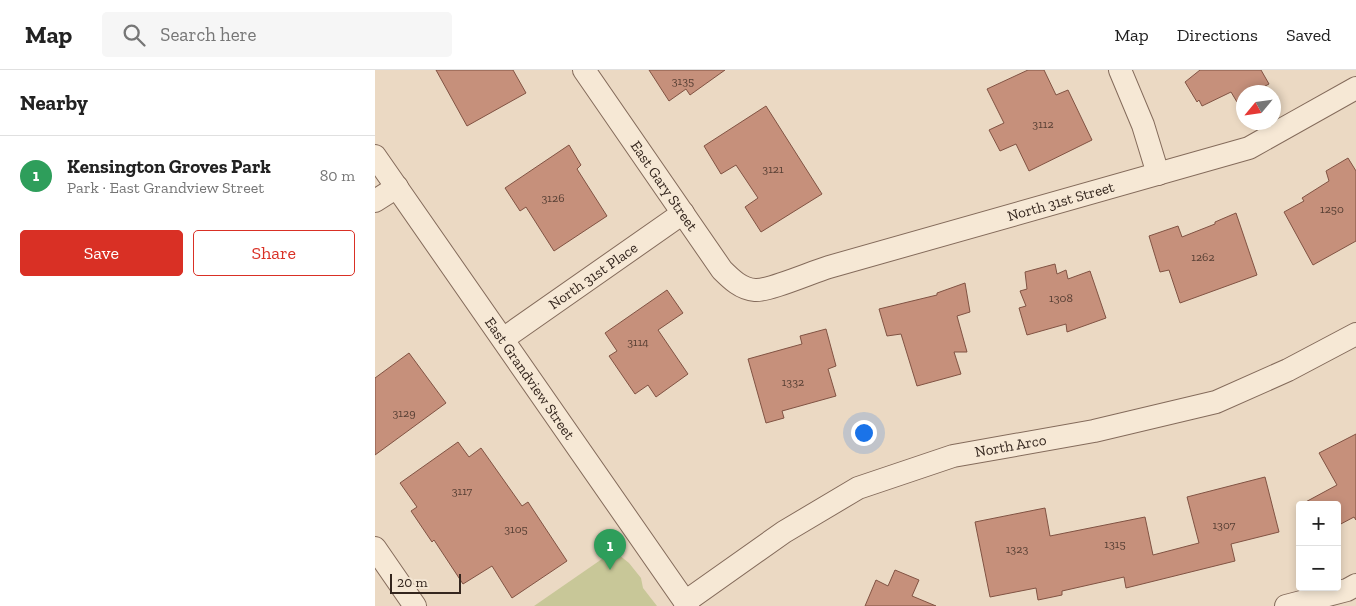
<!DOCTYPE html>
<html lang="en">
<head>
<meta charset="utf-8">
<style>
  :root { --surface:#fff; --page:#f6f6f6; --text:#222; --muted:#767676; --line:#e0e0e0; --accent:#d93025 }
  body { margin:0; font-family:"Zilla Slab",serif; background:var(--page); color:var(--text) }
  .controls { position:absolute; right:15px; bottom:15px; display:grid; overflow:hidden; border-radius:5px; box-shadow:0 2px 8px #0003 }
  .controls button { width:45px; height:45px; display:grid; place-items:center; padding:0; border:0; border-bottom:1px solid var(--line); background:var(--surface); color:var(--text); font:25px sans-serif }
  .compass { position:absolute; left:861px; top:15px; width:45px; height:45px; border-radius:50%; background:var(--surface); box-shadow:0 2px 8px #0003; rotate:241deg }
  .scale { position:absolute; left:15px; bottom:12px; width:71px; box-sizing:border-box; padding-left:5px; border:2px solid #34261e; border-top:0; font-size:14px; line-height:18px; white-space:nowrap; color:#34261e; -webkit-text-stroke:4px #f3e5d2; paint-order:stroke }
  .you { position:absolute; left:488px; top:362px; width:18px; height:18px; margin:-12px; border:4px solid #fff; border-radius:50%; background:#1a73e8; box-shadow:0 0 0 8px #1a73e833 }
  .badge { display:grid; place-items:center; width:32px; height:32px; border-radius:50%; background:var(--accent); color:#fff; font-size:16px; font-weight:700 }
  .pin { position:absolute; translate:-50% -41px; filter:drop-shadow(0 1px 2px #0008) }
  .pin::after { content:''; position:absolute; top:26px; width:18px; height:15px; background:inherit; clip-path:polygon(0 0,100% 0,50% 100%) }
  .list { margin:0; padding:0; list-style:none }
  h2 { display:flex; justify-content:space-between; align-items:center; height:65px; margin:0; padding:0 20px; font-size:21px }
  h2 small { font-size:16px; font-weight:400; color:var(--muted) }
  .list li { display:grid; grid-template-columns:32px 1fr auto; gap:15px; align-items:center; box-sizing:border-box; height:80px; padding:0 20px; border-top:1px solid var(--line) }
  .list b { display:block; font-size:19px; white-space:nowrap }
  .list p { margin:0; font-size:16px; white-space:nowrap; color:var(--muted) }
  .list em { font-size:16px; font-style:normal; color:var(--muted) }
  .actions { display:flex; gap:10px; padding:15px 20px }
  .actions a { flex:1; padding:11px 0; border:1px solid var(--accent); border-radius:5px; text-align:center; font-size:18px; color:var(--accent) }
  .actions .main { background:var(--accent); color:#fff }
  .icon { flex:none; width:28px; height:28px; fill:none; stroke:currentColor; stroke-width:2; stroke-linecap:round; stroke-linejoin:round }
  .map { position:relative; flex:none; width:981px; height:536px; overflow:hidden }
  header { display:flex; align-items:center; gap:30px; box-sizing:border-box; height:70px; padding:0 25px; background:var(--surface); border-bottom:1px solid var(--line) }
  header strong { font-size:24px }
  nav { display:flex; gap:28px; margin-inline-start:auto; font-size:18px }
  .search { width:350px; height:45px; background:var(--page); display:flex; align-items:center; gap:12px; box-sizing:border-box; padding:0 18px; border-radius:5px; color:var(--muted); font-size:19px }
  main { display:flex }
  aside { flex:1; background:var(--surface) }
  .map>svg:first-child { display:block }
  .green { fill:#c8c798 }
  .building { fill:#c6907b; stroke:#815343 }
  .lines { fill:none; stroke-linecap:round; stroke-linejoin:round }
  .street-casing { stroke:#846b5b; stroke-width:24 }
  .street { stroke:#f6e8d5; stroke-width:22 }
  .labels { text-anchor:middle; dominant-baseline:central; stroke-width:4; stroke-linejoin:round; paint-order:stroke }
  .number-label { font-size:12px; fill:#584035 }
  .street-label { font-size:15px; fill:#34261e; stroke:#f3e5d2 }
</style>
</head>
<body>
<header>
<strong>Map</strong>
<div class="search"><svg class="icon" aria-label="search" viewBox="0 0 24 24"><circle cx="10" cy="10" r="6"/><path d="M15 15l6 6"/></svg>Search here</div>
<nav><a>Map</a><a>Directions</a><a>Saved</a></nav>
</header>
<main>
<aside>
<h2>Nearby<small></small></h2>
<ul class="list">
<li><span class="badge" style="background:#2e9e5b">1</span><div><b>Kensington Groves Park</b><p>Park · East Grandview Street</p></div><em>80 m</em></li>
</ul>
<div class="actions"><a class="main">Save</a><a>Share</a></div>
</aside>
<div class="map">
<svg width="981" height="536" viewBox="0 0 981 536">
  <rect width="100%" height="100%" fill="#ebd9c3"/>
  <path class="green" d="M 240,480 L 244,485 L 254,493 L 266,508 L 268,518 L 282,536 L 159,536 Z"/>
  <g class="building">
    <path d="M 61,0 L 138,0 L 151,23 L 92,56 Z"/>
    <path d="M 274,0 L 350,0 L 315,25 L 311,19 L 294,31 Z"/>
    <path d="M 653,0 L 669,0 L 681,25 L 693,20 L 717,70 L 654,101 L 641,74 L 625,81 L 614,60 L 629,53 L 612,19 Z"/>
    <path d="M 825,0 L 886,0 L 894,14 L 879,22 L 868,22 L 868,28 L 862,32 L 856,22 L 827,36 L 824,30 L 822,32 L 810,12 Z"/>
    <path d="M 391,36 L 447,124 L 386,162 L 370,137 L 383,128 L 361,95 L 346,104 L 329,76 Z"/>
    <path d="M 194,75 L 206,95 L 202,99 L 232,146 L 179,181 L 151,137 L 145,141 L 130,118 Z"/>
    <path d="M 973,88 L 981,101 L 981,171 L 938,195 L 909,142 L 929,131 L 927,128 L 954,111 L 951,101 Z"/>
    <path d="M 861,143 L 882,205 L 805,233 L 794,200 L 785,202 L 774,166 L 803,156 L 807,167 L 840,154 L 840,152 Z"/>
    <path d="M 680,194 L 682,204 L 691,200 L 693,209 L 715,201 L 731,248 L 692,262 L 691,254 L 652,265 L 644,238 L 651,236 L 645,221 L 652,219 L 650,202 Z"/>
    <path d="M 590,213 L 595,242 L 582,246 L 592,282 L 579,282 L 586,304 L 542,316 L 526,264 L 512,266 L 504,239 L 562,225 L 562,223 Z"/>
    <path d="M 292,220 L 308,243 L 283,260 L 313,304 L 281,327 L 273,315 L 260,324 L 234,286 L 242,281 L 230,263 Z"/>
    <path d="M 451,259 L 461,296 L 453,299 L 461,326 L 407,341 L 409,348 L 391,353 L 373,289 L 427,274 L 425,266 Z"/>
    <path d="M 34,283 L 71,333 L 0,385 L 0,308 Z"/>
    <path d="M 981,364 L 981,450 L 979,447 L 962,456 L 962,435 L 925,435 L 962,415 L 944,383 Z"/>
    <path d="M 83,372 L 94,387 L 106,378 L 147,436 L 153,432 L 192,491 L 137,528 L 117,496 L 88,514 L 59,470 L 57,472 L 36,441 L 42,437 L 25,413 Z"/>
    <path d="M 890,407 L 904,462 L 856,474 L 860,491 L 751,518 L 749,507 L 687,521 L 687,525 L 663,530 L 661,518 L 615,527 L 600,452 L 670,438 L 675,466 L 770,447 L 778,485 L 824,473 L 812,427 Z"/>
    <path d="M 520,500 L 544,510 L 537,526 L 561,536 L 490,536 L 501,510 L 513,516 Z"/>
  </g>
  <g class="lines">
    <defs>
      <g id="street">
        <path id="s1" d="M 209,0 L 347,200 C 356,209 366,219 380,220 C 394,221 437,202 454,197 L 874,78 L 981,18"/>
        <path d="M 745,0 L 768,55 L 783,104"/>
        <path id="s2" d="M 0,86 L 313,536"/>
        <path d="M 0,131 L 22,117"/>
        <path id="s3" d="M 128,269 L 308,143"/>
        <path d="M 0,478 L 40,536"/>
        <path id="s4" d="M 310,532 L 409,462 L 483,418 L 578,386 L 719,361 L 841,332 L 913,300 L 981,264"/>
        <path d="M 911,536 L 972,520 L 981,515"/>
      </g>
    </defs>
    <use href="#street" class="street-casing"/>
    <use href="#street" class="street"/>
  </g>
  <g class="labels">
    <g class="number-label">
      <text x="308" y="11">3135</text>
      <text x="668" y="54">3112</text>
      <text x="398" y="99">3121</text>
      <text x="178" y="128">3126</text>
      <text x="957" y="139">1250</text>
      <text x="828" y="187">1262</text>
      <text x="686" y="228">1308</text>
      <text x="263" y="272">3114</text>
      <text x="418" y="312">1332</text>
      <text x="29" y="343">3129</text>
      <text x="87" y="421">3117</text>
      <text x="849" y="455">1307</text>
      <text x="141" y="459">3105</text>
      <text x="740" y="474">1315</text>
      <text x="642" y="479">1323</text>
    </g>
    <g class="street-label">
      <text stroke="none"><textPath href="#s1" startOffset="141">East Gary Street</textPath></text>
      <text stroke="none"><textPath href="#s1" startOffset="601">North 31st Street</textPath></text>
      <text stroke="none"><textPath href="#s3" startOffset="110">North 31st Place</textPath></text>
      <text stroke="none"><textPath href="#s2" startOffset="271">East Grandview Street</textPath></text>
      <text stroke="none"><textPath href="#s4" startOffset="366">North Arco</textPath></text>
    </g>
  </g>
</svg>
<div class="controls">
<button>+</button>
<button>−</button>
</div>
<svg class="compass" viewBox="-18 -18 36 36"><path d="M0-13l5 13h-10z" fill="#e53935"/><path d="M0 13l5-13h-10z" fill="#767676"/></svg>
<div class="scale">20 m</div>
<div class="you"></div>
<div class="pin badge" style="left:235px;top:500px;background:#2e9e5b">1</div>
</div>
</main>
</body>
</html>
